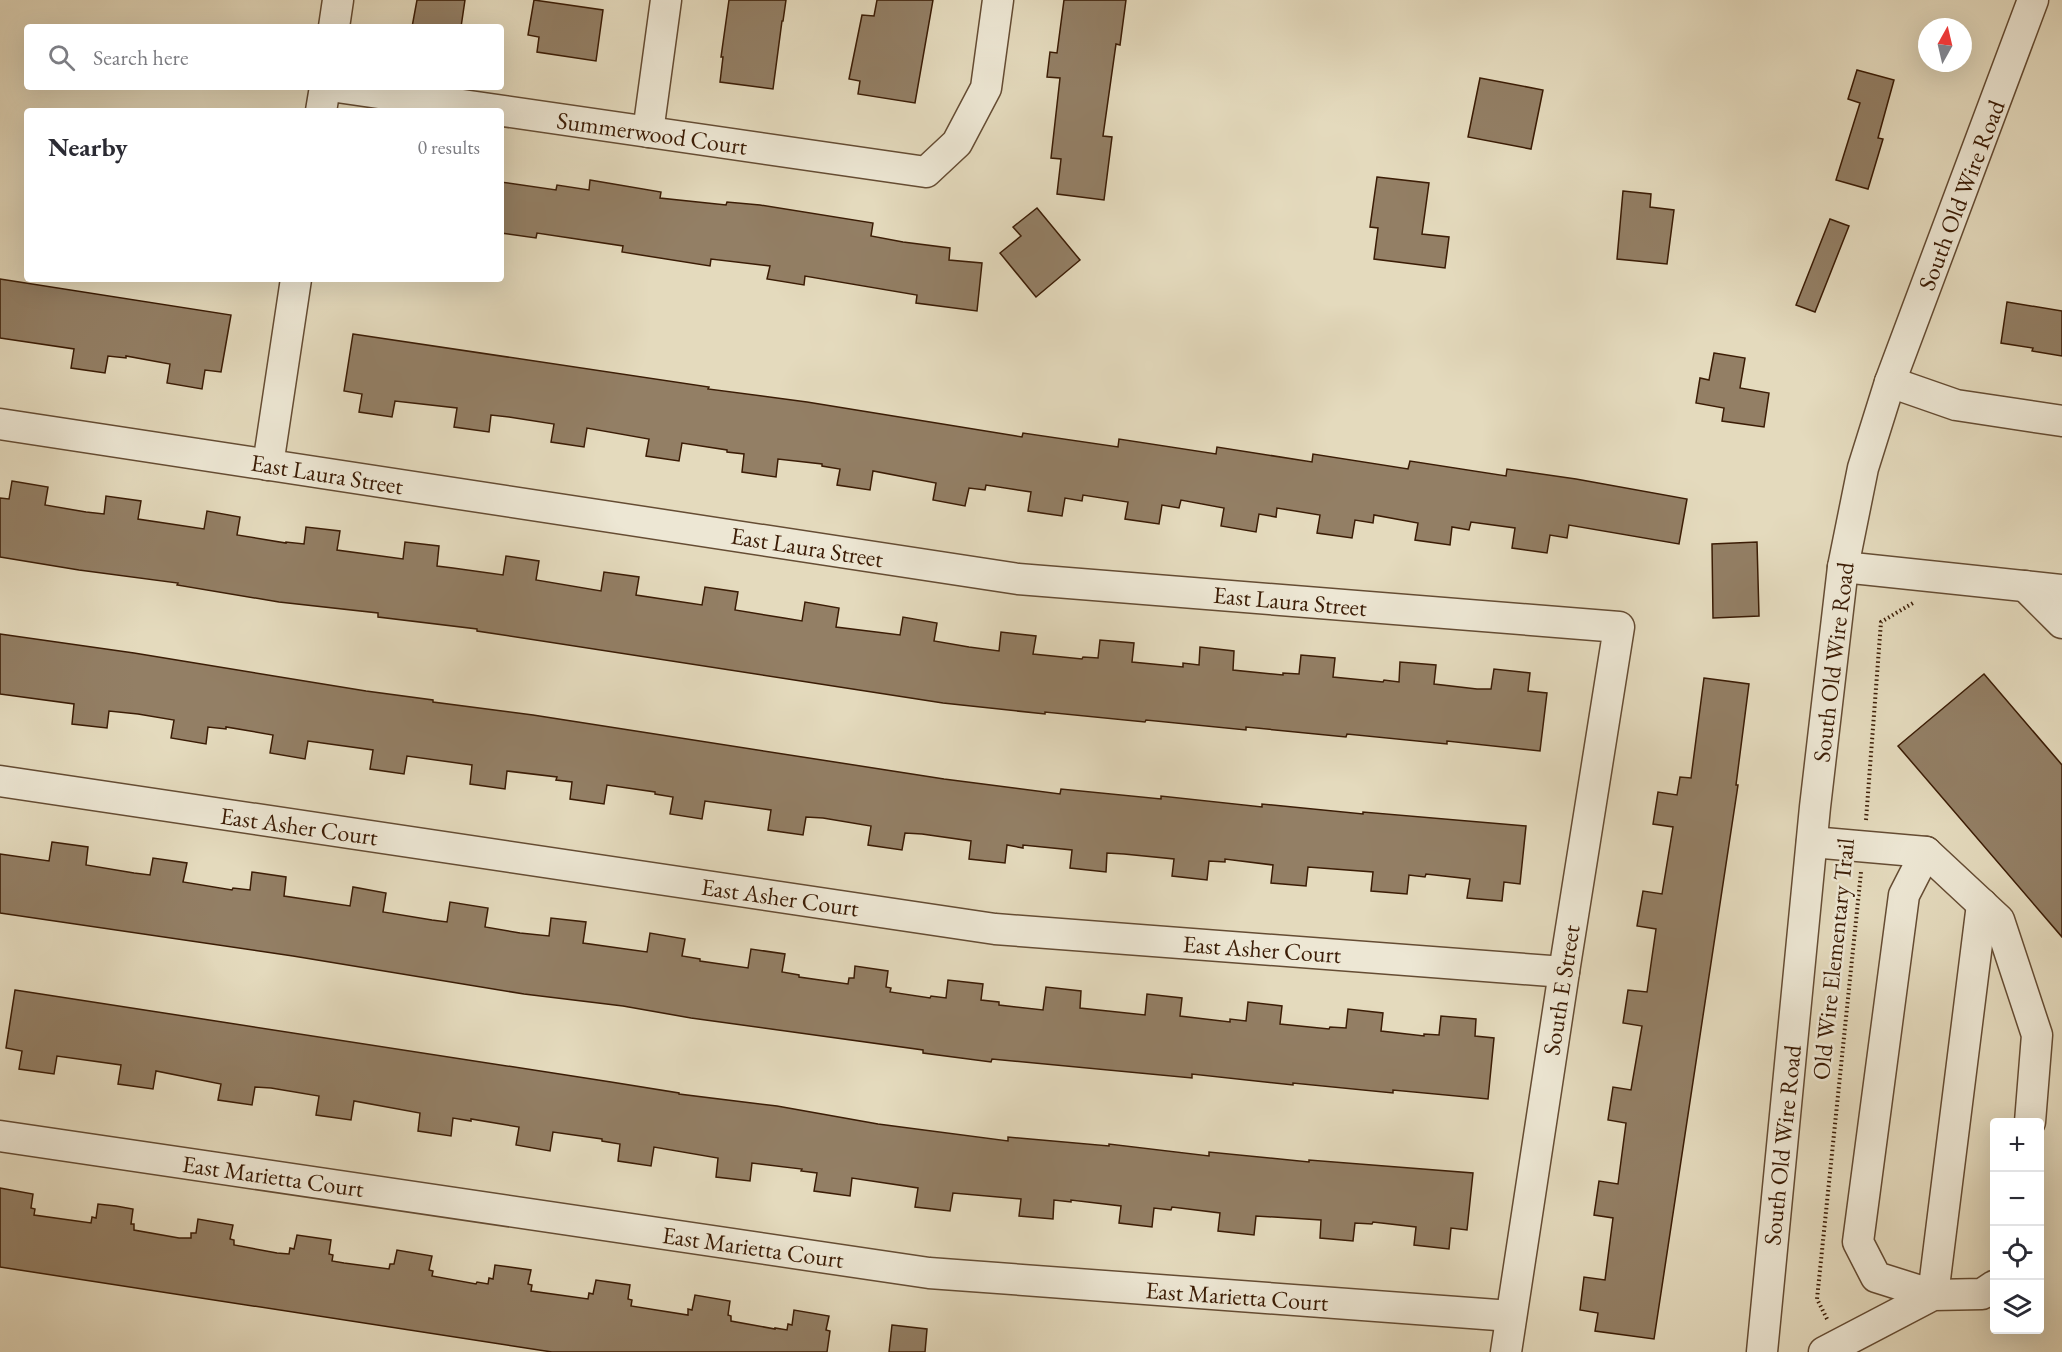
<!DOCTYPE html>
<html lang="en">
<head>
<meta charset="utf-8">
<style>
  :root { --surface:#fff; --page:#f7f7f7; --text:#2b2b33; --muted:#7c7c81; --line:#e1e1e2 }
  body { margin:0; font-family:"EB Garamond",serif; background:var(--page); color:var(--text) }
  .controls { position:absolute; right:18px; bottom:18px; display:grid; overflow:hidden; border-radius:6px; box-shadow:0 6px 24px #0002 }
  .controls button { width:54px; height:54px; display:grid; place-items:center; padding:0; border:0; border-bottom:2px solid var(--line); background:var(--surface); color:var(--text); font:30px sans-serif }
  .compass { position:absolute; left:1918px; top:18px; width:54px; height:54px; border-radius:50%; background:var(--surface); box-shadow:0 6px 24px #0002; rotate:8deg }
  .list { margin:0; padding:0; list-style:none }
  h2 { display:flex; justify-content:space-between; align-items:center; height:78px; margin:0; padding:0 24px; font-size:26px }
  h2 small { font-size:20px; font-weight:400; color:var(--muted) }
  .icon { flex:none; width:33px; height:33px; fill:none; stroke:currentColor; stroke-width:2; stroke-linecap:round; stroke-linejoin:round }
  .map { position:relative; flex:none; width:2062px; height:1352px; overflow:hidden }
  .search { position:absolute; background:var(--surface); box-shadow:0 6px 24px #0002; left:24px; top:24px; width:480px; height:66px; display:flex; align-items:center; gap:15px; box-sizing:border-box; padding:0 21px; border-radius:6px; color:var(--muted); font-size:22px }
  .panel { position:absolute; background:var(--surface); box-shadow:0 6px 24px #0002; left:24px; top:108px; width:480px; height:174px; border-radius:6px }
  .map>svg:first-child { display:block }
  .building { fill:#937f65; stroke:#3b1c05; stroke-width:1.5 }
  .lines { fill:none; stroke-linecap:round; stroke-linejoin:round }
  .minor-casing { stroke:#654c33; stroke-width:33 }
  .path { stroke:#3b1c05; stroke-width:4; stroke-dasharray:1.5 3; stroke-linecap:butt }
  .minor { stroke:#ede7d4; stroke-width:30 }
  .labels { text-anchor:middle; dominant-baseline:central; stroke-width:5; stroke-linejoin:round; paint-order:stroke }
  .street-label { font-size:24px; fill:#3b1c05; stroke:#ede7d4 }
</style>
</head>
<body>
<div class="map">
<svg width="2062" height="1352" viewBox="0 0 2062 1352">
  <rect width="100%" height="100%" fill="#e4dabd"/>
  <filter id="stains"><feTurbulence type="fractalNoise" baseFrequency=".00333" numOctaves="4"/><feColorMatrix values="0 0 0 0 .2 0 0 0 0 .09 0 0 0 0 .02 0 0 0 .5 -.17"/></filter>
  <radialGradient id="worn" r=".72"><stop offset=".6" stop-color="#630" stop-opacity="0"/><stop offset="1" stop-color="#630" stop-opacity=".3"/></radialGradient>
  <g class="building">
    <path d="M 417,0 L 465,0 L 461,27 L 412,27 Z"/>
    <path d="M 534,0 L 603,10 L 596,61 L 537,52 L 539,37 L 528,35 Z"/>
    <path d="M 729,0 L 786,0 L 783,21 L 782,21 L 773,89 L 720,82 L 723,57 L 721,57 Z"/>
    <path d="M 877,0 L 933,0 L 915,103 L 858,94 L 860,81 L 849,79 L 862,15 L 874,16 Z"/>
    <path d="M 1064,0 L 1126,0 L 1120,45 L 1116,44 L 1103,136 L 1112,137 L 1104,200 L 1057,194 L 1061,159 L 1051,158 L 1060,78 L 1047,77 L 1050,52 L 1057,53 Z"/>
    <path d="M 1857,70 L 1894,80 L 1878,138 L 1883,139 L 1868,189 L 1836,180 L 1860,103 L 1848,99 Z"/>
    <path d="M 1480,78 L 1543,90 L 1531,149 L 1468,137 Z"/>
    <path d="M 1377,177 L 1429,183 L 1422,234 L 1449,237 L 1445,268 L 1374,259 L 1378,228 L 1370,227 Z"/>
    <path d="M 590,180 L 661,192 L 660,198 L 726,205 L 727,202 L 760,205 L 873,223 L 871,236 L 903,242 L 950,248 L 949,260 L 982,263 L 977,311 L 916,303 L 917,295 L 805,276 L 804,285 L 767,279 L 770,266 L 711,259 L 710,266 L 622,252 L 623,246 L 537,233 L 536,238 L 501,233 L 501,182 L 556,190 L 557,185 L 589,190 Z"/>
    <path d="M 1623,191 L 1651,194 L 1650,207 L 1674,210 L 1667,264 L 1617,259 Z"/>
    <path d="M 1037,208 L 1080,260 L 1036,297 L 1000,253 L 1021,236 L 1013,227 Z"/>
    <path d="M 1830,219 L 1849,226 L 1815,312 L 1796,305 Z"/>
    <path d="M 0,279 L 231,315 L 221,372 L 205,370 L 202,389 L 167,383 L 170,364 L 126,356 L 126,358 L 108,356 L 105,373 L 71,368 L 74,349 L 0,338 Z"/>
    <path d="M 2007,302 L 2062,311 L 2062,356 L 2032,351 L 2033,348 L 2001,343 Z"/>
    <path d="M 353,334 L 709,387 L 708,389 L 807,402 L 1022,437 L 1023,433 L 1118,447 L 1119,439 L 1216,454 L 1217,447 L 1312,462 L 1313,454 L 1408,469 L 1410,461 L 1506,476 L 1507,469 L 1576,479 L 1687,499 L 1679,544 L 1569,525 L 1567,538 L 1550,535 L 1547,553 L 1512,548 L 1515,528 L 1471,522 L 1469,530 L 1452,527 L 1450,545 L 1415,540 L 1418,523 L 1374,515 L 1373,523 L 1355,520 L 1352,538 L 1317,533 L 1320,515 L 1277,508 L 1276,517 L 1259,514 L 1256,532 L 1221,526 L 1224,508 L 1181,500 L 1179,508 L 1162,505 L 1159,524 L 1125,519 L 1128,502 L 1083,495 L 1082,501 L 1065,498 L 1062,516 L 1028,511 L 1031,492 L 986,485 L 985,490 L 969,488 L 965,506 L 933,500 L 936,483 L 873,471 L 870,490 L 837,485 L 840,469 L 822,466 L 822,464 L 778,459 L 776,477 L 742,472 L 744,454 L 727,452 L 727,450 L 682,443 L 679,461 L 646,456 L 649,439 L 587,428 L 584,447 L 551,442 L 554,424 L 509,417 L 491,415 L 489,432 L 454,427 L 457,408 L 395,401 L 392,417 L 359,412 L 362,394 L 344,391 Z"/>
    <path d="M 1714,353 L 1745,358 L 1740,388 L 1769,393 L 1764,427 L 1722,421 L 1724,408 L 1696,403 L 1700,378 L 1709,380 Z"/>
    <path d="M 12,481 L 48,487 L 45,505 L 86,512 L 104,514 L 106,496 L 141,501 L 138,519 L 204,529 L 207,511 L 240,517 L 237,535 L 286,543 L 286,542 L 304,544 L 306,527 L 340,531 L 337,550 L 403,559 L 405,542 L 439,546 L 437,566 L 453,568 L 503,575 L 506,556 L 539,561 L 536,580 L 601,591 L 604,572 L 639,577 L 636,595 L 702,605 L 705,587 L 738,592 L 735,610 L 784,618 L 802,621 L 805,602 L 839,608 L 836,627 L 900,635 L 903,617 L 937,623 L 934,641 L 969,647 L 999,651 L 1001,632 L 1036,636 L 1033,654 L 1082,659 L 1083,657 L 1098,658 L 1100,640 L 1134,643 L 1132,662 L 1183,667 L 1183,663 L 1199,665 L 1200,647 L 1234,651 L 1233,670 L 1283,675 L 1283,673 L 1299,674 L 1301,655 L 1335,658 L 1333,677 L 1383,682 L 1384,680 L 1399,682 L 1400,662 L 1436,665 L 1434,684 L 1477,689 L 1491,689 L 1494,669 L 1530,673 L 1528,691 L 1547,693 L 1540,751 L 1447,741 L 1447,744 L 1347,734 L 1346,737 L 1246,727 L 1246,730 L 1146,720 L 1145,722 L 1045,712 L 1045,714 L 943,703 L 477,631 L 477,629 L 378,617 L 378,613 L 279,602 L 177,585 L 178,583 L 79,570 L 0,557 L 0,498 L 9,499 Z"/>
    <path d="M 1757,542 L 1759,616 L 1713,618 L 1712,544 Z"/>
    <path d="M 0,634 L 134,653 L 366,691 L 433,700 L 433,702 L 533,715 L 944,779 L 1060,794 L 1061,789 L 1161,799 L 1161,796 L 1262,807 L 1262,804 L 1363,814 L 1363,812 L 1526,826 L 1520,884 L 1504,882 L 1502,901 L 1467,898 L 1470,879 L 1426,874 L 1425,877 L 1409,875 L 1407,894 L 1371,891 L 1373,872 L 1308,867 L 1306,886 L 1271,883 L 1273,865 L 1225,859 L 1225,862 L 1209,861 L 1207,880 L 1172,876 L 1174,859 L 1124,854 L 1107,853 L 1106,872 L 1070,868 L 1072,850 L 1023,845 L 1023,848 L 1007,845 L 1005,863 L 969,859 L 971,841 L 922,834 L 905,833 L 902,850 L 868,845 L 871,826 L 823,818 L 806,817 L 803,835 L 768,830 L 771,810 L 705,801 L 702,819 L 670,814 L 673,797 L 655,794 L 655,792 L 607,785 L 604,804 L 570,799 L 572,782 L 556,780 L 557,777 L 507,771 L 505,789 L 470,784 L 472,765 L 407,756 L 404,774 L 370,769 L 373,750 L 308,741 L 305,759 L 270,753 L 273,735 L 226,727 L 226,729 L 208,727 L 206,744 L 171,738 L 174,720 L 138,714 L 109,711 L 107,728 L 72,724 L 74,704 L 0,694 Z"/>
    <path d="M 1984,674 L 2062,765 L 2062,937 L 1898,746 Z"/>
    <path d="M 1704,678 L 1749,684 L 1736,785 L 1738,785 L 1654,1339 L 1595,1331 L 1598,1313 L 1580,1310 L 1584,1277 L 1605,1280 L 1613,1218 L 1594,1215 L 1599,1181 L 1618,1184 L 1626,1123 L 1608,1120 L 1613,1087 L 1631,1090 L 1642,1026 L 1623,1023 L 1628,990 L 1647,992 L 1656,929 L 1637,926 L 1643,891 L 1662,894 L 1673,827 L 1653,824 L 1658,792 L 1677,795 L 1680,777 L 1691,778 Z"/>
    <path d="M 52,842 L 88,847 L 86,865 L 134,873 L 150,875 L 153,858 L 187,863 L 183,882 L 232,890 L 233,888 L 250,890 L 252,872 L 286,877 L 284,896 L 350,906 L 353,887 L 386,893 L 383,912 L 432,920 L 447,922 L 450,902 L 488,908 L 485,927 L 520,933 L 549,936 L 551,918 L 586,922 L 583,943 L 647,952 L 650,933 L 685,939 L 682,956 L 700,959 L 700,961 L 748,968 L 751,949 L 785,954 L 782,972 L 799,975 L 799,977 L 848,984 L 849,978 L 854,978 L 855,966 L 888,971 L 886,987 L 891,988 L 890,992 L 930,998 L 931,996 L 946,998 L 948,980 L 983,984 L 981,1000 L 999,1002 L 999,1005 L 1043,1010 L 1046,987 L 1081,991 L 1080,1008 L 1145,1015 L 1147,994 L 1182,998 L 1180,1016 L 1230,1022 L 1230,1019 L 1246,1021 L 1248,1002 L 1282,1006 L 1280,1024 L 1329,1029 L 1330,1027 L 1346,1028 L 1348,1009 L 1383,1013 L 1381,1031 L 1424,1036 L 1424,1034 L 1439,1035 L 1441,1016 L 1476,1019 L 1475,1036 L 1494,1038 L 1488,1099 L 1393,1090 L 1393,1093 L 1293,1083 L 1293,1085 L 1192,1074 L 1192,1078 L 992,1059 L 991,1062 L 923,1053 L 923,1050 L 691,1018 L 623,1006 L 524,994 L 293,956 L 0,913 L 0,854 L 49,861 Z"/>
    <path d="M 15,990 L 611,1082 L 679,1093 L 679,1094 L 777,1106 L 878,1124 L 1008,1141 L 1008,1137 L 1109,1146 L 1109,1144 L 1209,1156 L 1209,1152 L 1309,1162 L 1309,1160 L 1473,1173 L 1467,1230 L 1451,1228 L 1449,1249 L 1414,1245 L 1416,1227 L 1373,1222 L 1372,1224 L 1355,1223 L 1353,1241 L 1320,1238 L 1321,1220 L 1256,1216 L 1254,1235 L 1218,1231 L 1220,1213 L 1172,1207 L 1171,1210 L 1154,1208 L 1152,1227 L 1119,1223 L 1121,1206 L 1071,1200 L 1071,1202 L 1054,1200 L 1053,1219 L 1019,1216 L 1021,1199 L 953,1193 L 950,1211 L 915,1207 L 918,1188 L 852,1178 L 850,1196 L 814,1191 L 817,1173 L 801,1171 L 802,1169 L 752,1163 L 750,1181 L 716,1177 L 718,1158 L 654,1147 L 651,1166 L 618,1161 L 620,1144 L 602,1141 L 602,1139 L 553,1132 L 550,1151 L 516,1145 L 519,1127 L 471,1119 L 471,1121 L 453,1118 L 451,1136 L 418,1131 L 420,1113 L 354,1101 L 351,1120 L 316,1115 L 319,1096 L 271,1088 L 255,1087 L 252,1105 L 218,1100 L 221,1084 L 156,1071 L 153,1089 L 118,1084 L 121,1065 L 57,1056 L 54,1074 L 19,1069 L 22,1051 L 6,1048 Z"/>
    <path d="M 0,1188 L 33,1194 L 31,1208 L 35,1209 L 34,1215 L 91,1223 L 92,1217 L 96,1218 L 98,1204 L 116,1206 L 133,1209 L 131,1224 L 134,1224 L 134,1230 L 179,1238 L 191,1238 L 191,1233 L 196,1233 L 198,1219 L 233,1225 L 230,1239 L 234,1240 L 234,1245 L 277,1253 L 289,1254 L 290,1248 L 294,1249 L 297,1235 L 331,1240 L 329,1254 L 333,1255 L 332,1261 L 344,1263 L 389,1269 L 390,1264 L 394,1264 L 397,1250 L 432,1256 L 429,1270 L 433,1271 L 432,1276 L 476,1284 L 477,1282 L 488,1284 L 489,1278 L 493,1279 L 495,1265 L 531,1270 L 528,1284 L 532,1285 L 531,1291 L 588,1299 L 589,1293 L 593,1294 L 596,1280 L 630,1285 L 628,1299 L 632,1300 L 631,1306 L 688,1315 L 688,1309 L 692,1310 L 695,1295 L 730,1301 L 728,1315 L 731,1316 L 731,1321 L 775,1329 L 775,1328 L 787,1330 L 788,1324 L 792,1325 L 794,1310 L 829,1316 L 826,1330 L 830,1331 L 827,1352 L 552,1352 L 0,1267 Z"/>
    <path d="M 892,1325 L 927,1329 L 925,1352 L 889,1352 Z"/>
  </g>
  <g class="lines">
    <defs>
      <g id="minor">
        <path d="M 334,27 L 338,0"/>
        <path d="M 337,87 L 926,172 L 957,143 L 986,88 L 998,0"/>
        <path d="M 321,111 L 325,87"/>
        <path d="M 648,132 L 666,0"/>
        <path d="M 1890,382 L 1956,405 L 2062,421"/>
        <path d="M 0,424 L 1018,579 L 1619,627 L 1564,972 L 1506,1352"/>
        <path d="M 268,465 L 296,279"/>
        <path d="M 1843,567 L 2062,590"/>
        <path d="M 2025,586 L 2062,623"/>
        <path d="M 0,781 L 995,929 L 1564,972"/>
        <path d="M 1812,842 L 1926,852 L 1999,920 L 2037,1035 L 2030,1122"/>
        <path d="M 1926,852 L 1904,895 L 1858,1242 L 1876,1277 L 1933,1295 L 1982,904"/>
        <path d="M 0,1136 L 929,1273 L 1511,1316"/>
        <path d="M 1762,1352 L 1815,807 L 1843,567 L 1863,468 L 1890,382 L 2033,0"/>
        <path d="M 1824,1352 L 1933,1295 L 1982,1294 L 1994,1286"/>
      </g>
    </defs>
    <use href="#minor" class="minor-casing"/>
    <g class="path">
      <path d="M 1866,820 L 1881,622 L 1913,603"/>
      <path d="M 1827,1319 L 1817,1299 L 1861,872"/>
    </g>
    <use href="#minor" class="minor"/>
  </g>
  <g class="labels">
    <g class="street-label">
      <text transform="translate(652 133) rotate(8)">Summerwood Court</text>
      <text transform="translate(1961 195) rotate(-69)">South Old Wire Road</text>
      <text transform="translate(327 474) rotate(9)">East Laura Street</text>
      <text transform="translate(807 547) rotate(9)">East Laura Street</text>
      <text transform="translate(1290 601) rotate(5)">East Laura Street</text>
      <text transform="translate(1833 662) rotate(-83)">South Old Wire Road</text>
      <text transform="translate(299 826) rotate(8)">East Asher Court</text>
      <text transform="translate(780 897) rotate(8)">East Asher Court</text>
      <text transform="translate(1262 949) rotate(4)">East Asher Court</text>
      <text transform="translate(1833 959) rotate(-84)">Old Wire Elementary Trail</text>
      <text transform="translate(1561 990) rotate(-81)">South E Street</text>
      <text transform="translate(1782 1145) rotate(-84)">South Old Wire Road</text>
      <text transform="translate(273 1176) rotate(8)">East Marietta Court</text>
      <text transform="translate(753 1247) rotate(8)">East Marietta Court</text>
      <text transform="translate(1237 1296) rotate(4)">East Marietta Court</text>
    </g>
  </g>
  <rect width="100%" height="100%" filter="url(#stains)"/>
  <rect width="100%" height="100%" fill="url(#worn)"/>
</svg>
<div class="controls">
<button>+</button>
<button>−</button>
<button><svg class="icon" aria-label="locate" viewBox="0 0 24 24"><circle cx="12" cy="12" r="6"/><path d="M12 2v4M12 18v4M2 12h4M18 12h4"/></svg></button>
<button><svg class="icon" aria-label="layers" viewBox="0 0 24 24"><path d="M12 4l9 5-9 5-9-5zM3 14l9 5 9-5"/></svg></button>
</div>
<svg class="compass" viewBox="-18 -18 36 36"><path d="M0-13l5 13h-10z" fill="#e53935"/><path d="M0 13l5-13h-10z" fill="#7c7c81"/></svg>
<div class="search"><svg class="icon" aria-label="search" viewBox="0 0 24 24"><circle cx="10" cy="10" r="6"/><path d="M15 15l6 6"/></svg>Search here</div>
<section class="panel">
<h2>Nearby<small>0 results</small></h2>
<ul class="list">
</ul>
</section>
</div>
</body>
</html>
